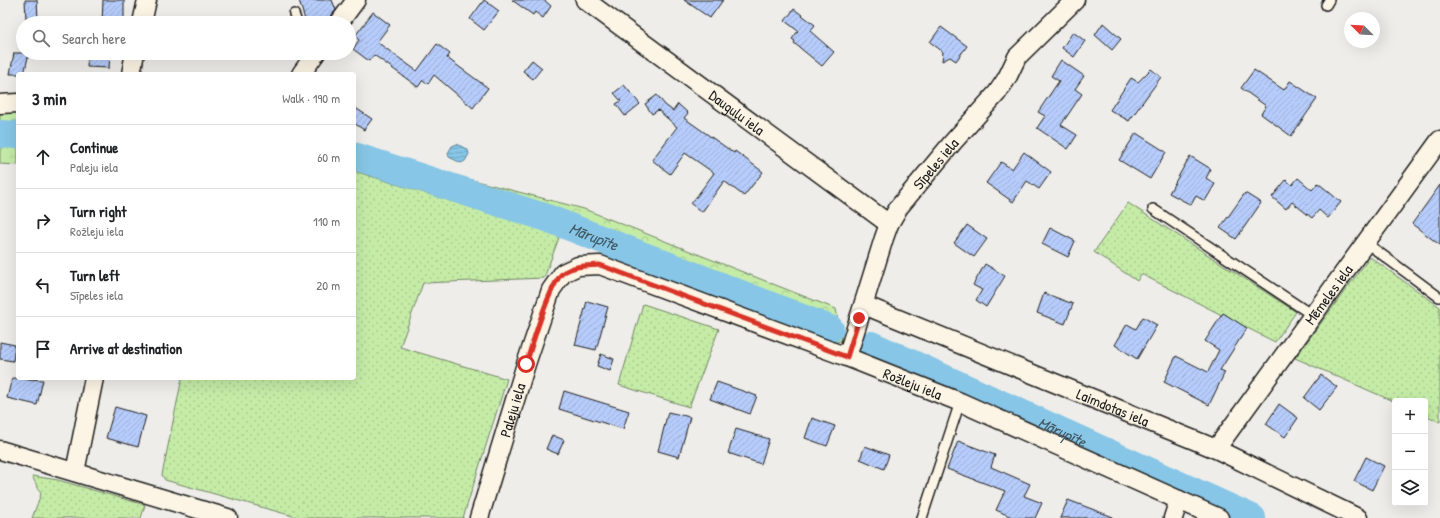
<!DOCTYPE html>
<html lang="en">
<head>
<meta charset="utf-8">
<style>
  :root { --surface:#fff; --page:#f6f6f6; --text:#202124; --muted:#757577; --line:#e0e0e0 }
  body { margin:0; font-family:"Patrick Hand",sans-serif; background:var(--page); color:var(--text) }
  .controls { position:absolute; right:12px; bottom:12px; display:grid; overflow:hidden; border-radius:4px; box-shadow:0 4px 16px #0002 }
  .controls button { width:36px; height:36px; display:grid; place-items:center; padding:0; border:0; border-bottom:1px solid var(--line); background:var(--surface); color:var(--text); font:20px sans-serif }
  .compass { position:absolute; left:1344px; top:12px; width:36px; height:36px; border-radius:50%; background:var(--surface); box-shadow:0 4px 16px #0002; rotate:294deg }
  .stop { position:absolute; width:12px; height:12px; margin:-9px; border:3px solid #d93025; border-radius:50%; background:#fff }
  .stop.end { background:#d93025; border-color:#fff; box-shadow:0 1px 4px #0008 }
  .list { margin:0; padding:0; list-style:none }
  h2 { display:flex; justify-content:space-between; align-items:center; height:52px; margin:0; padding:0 16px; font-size:17px }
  h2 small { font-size:13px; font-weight:400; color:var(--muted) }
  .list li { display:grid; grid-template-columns:26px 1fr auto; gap:12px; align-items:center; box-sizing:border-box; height:64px; padding:0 16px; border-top:1px solid var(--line) }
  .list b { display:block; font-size:15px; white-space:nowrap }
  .list p { margin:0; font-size:13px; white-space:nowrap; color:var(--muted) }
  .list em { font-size:13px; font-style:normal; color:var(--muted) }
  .icon { flex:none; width:22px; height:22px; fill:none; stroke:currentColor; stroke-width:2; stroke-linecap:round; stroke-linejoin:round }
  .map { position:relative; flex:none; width:1440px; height:518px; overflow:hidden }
  .search { position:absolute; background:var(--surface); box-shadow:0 4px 16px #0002; left:16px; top:16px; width:340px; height:44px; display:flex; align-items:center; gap:10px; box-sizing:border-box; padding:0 14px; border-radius:22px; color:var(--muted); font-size:15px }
  .panel { position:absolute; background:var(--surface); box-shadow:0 4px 16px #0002; left:16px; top:72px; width:340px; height:308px; border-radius:4px }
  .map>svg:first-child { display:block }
  .grass { fill:url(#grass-dots); stroke:#708462 }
  .forest { fill:url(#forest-crowns); stroke:#708462 }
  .water { fill:url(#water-rules); stroke:#5c8296 }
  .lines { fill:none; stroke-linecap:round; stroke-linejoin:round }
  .river { stroke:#87c6e7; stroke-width:28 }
  .building { fill:url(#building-hatch); stroke:#1c1c1c }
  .lane-casing { stroke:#1c1c1c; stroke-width:12 }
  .street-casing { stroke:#1c1c1c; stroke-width:21 }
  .lane { stroke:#fcf5e5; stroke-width:9 }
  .street { stroke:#fcf5e5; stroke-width:18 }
  .route { stroke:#d93025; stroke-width:5 }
  .labels { text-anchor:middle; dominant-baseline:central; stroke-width:3.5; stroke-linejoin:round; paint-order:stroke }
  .street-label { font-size:15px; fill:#1c1c1c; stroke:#fcf5e5 }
  .water-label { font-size:16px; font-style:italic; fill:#415863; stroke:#fcf5e5 }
</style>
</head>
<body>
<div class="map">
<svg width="1440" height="518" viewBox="0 0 1440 518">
  <defs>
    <pattern id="grass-dots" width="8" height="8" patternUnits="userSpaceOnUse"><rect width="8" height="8" fill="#c5eca7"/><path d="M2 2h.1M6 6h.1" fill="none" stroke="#a9ca8f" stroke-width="1.8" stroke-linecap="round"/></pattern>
    <pattern id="forest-crowns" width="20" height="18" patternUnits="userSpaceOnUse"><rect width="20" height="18" fill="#c5eca7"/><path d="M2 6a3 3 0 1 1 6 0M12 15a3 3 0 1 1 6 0" fill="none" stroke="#a9ca8f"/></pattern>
    <pattern id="water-rules" width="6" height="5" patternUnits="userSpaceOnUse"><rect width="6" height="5" fill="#87c6e7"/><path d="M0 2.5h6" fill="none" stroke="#74aac6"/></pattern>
    <pattern id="building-hatch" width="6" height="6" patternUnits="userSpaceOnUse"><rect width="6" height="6" fill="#b6ccfb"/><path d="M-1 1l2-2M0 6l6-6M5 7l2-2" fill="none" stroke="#9cafd7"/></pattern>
  </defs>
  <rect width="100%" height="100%" fill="#eeede9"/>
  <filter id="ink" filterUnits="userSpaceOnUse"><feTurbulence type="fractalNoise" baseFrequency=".025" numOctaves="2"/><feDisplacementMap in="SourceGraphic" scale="8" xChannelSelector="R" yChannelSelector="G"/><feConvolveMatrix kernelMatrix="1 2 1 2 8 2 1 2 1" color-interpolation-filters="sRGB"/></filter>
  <g filter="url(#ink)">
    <g class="grass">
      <path d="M 354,171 L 560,235 L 544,278 L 423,283 L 400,347 L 507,379 L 463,518 L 300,518 L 165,480 L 162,475 L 182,378 L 354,378 Z"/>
      <path d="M 1128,203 L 1296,312 L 1275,342 L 1141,274 L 1137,281 L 1094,252 Z"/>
      <path d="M 1370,257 L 1440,307 L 1440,422 L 1425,415 L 1425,401 L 1395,402 L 1295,358 Z"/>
      <path d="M 643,304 L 719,329 L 689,407 L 619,385 Z"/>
      <path d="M 32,476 L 58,480 L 145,505 L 141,518 L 32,518 L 41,494 Z"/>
    </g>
    <g class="forest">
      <path d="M 18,107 L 18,165 L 0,164 L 0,108 Z"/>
      <path d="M 354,143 L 461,177 L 584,209 L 836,309 L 842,340 L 832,344 L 560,235 L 354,169 Z"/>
    </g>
    <path class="water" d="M 457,144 L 468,150 L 469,154 L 465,161 L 461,163 L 449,157 L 448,153 L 452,146 Z"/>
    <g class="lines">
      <g class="river">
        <path d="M 0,134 L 18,135"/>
        <path id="s1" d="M 354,156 L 547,218 L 830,329"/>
        <path id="s2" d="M 871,345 L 1252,518"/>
      </g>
    </g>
    <g class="building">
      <path d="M 25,0 L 37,0 L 38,19 L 26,19 Z"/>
      <path d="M 103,0 L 124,0 L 124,23 L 102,23 Z"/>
      <path d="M 299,0 L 332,0 L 336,10 L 330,17 L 326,19 L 328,23 L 306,23 Z"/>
      <path d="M 484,0 L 499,11 L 484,30 L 470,19 Z"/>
      <path d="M 512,0 L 544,0 L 551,6 L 543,18 L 535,12 L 533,15 Z"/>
      <path d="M 684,0 L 723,0 L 710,18 Z"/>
      <path d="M 794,9 L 815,25 L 810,31 L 834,52 L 822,66 L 794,43 L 795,41 L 792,39 L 798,31 L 785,21 Z"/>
      <path d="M 373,12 L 390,25 L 377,42 L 417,71 L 437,44 L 450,54 L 447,58 L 488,88 L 473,108 L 434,75 L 428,84 L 423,80 L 418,87 L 374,55 L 369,61 L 353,49 L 359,40 L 355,36 Z"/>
      <path d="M 1103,23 L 1121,39 L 1112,50 L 1095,35 Z"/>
      <path d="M 941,27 L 967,46 L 956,61 L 950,57 L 942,61 L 943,52 L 930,42 Z"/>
      <path d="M 1073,32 L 1085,41 L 1074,57 L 1062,48 Z"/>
      <path d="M 14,53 L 29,53 L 24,74 L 10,74 Z"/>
      <path d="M 88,53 L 110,54 L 109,68 L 87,67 Z"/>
      <path d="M 532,60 L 542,68 L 533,79 L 523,71 Z"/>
      <path d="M 1061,60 L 1084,76 L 1075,89 L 1082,94 L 1061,125 L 1077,135 L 1068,149 L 1037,128 L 1045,116 L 1038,112 L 1059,81 L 1051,76 Z"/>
      <path d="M 1151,69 L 1161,77 L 1129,121 L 1110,110 L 1131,78 L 1138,82 Z"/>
      <path d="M 1254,70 L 1284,90 L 1290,81 L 1317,99 L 1291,136 L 1261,114 L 1266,106 L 1241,88 Z"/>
      <path d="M 624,85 L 640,104 L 625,116 L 616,104 L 621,101 L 614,93 Z"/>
      <path d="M 657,95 L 665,105 L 673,111 L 678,104 L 688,113 L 684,118 L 734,153 L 735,151 L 763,172 L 744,196 L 724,181 L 702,212 L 691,204 L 714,173 L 685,153 L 670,174 L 652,160 L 677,127 L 658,110 L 652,114 L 645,104 Z"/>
      <path d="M 354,107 L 372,119 L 364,130 L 354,123 Z"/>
      <path d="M 1136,133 L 1166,152 L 1150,179 L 1119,160 Z"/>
      <path d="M 1024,152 L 1051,172 L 1039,189 L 1027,181 L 1013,202 L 986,183 L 1001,162 L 1012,169 Z"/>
      <path d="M 1190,156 L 1211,169 L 1206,178 L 1215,184 L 1205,201 L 1196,196 L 1191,205 L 1169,193 Z"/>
      <path d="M 1298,178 L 1312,190 L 1318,183 L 1341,202 L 1328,218 L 1319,210 L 1312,218 L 1292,202 L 1286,209 L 1272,197 L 1286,180 L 1292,185 Z"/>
      <path d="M 1440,185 L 1440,245 L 1412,224 Z"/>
      <path d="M 1245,193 L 1261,203 L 1236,239 L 1220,228 Z"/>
      <path d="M 967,225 L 987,239 L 974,257 L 954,243 Z"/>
      <path d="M 1050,228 L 1075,241 L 1068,257 L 1042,244 Z"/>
      <path d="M 985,264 L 1005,276 L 986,307 L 976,300 L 982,290 L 973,285 Z"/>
      <path d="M 1044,293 L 1073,304 L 1065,324 L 1037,313 Z"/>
      <path d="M 587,301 L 608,307 L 596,350 L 575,345 Z"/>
      <path d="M 1223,313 L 1247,328 L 1220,370 L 1225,372 L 1209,405 L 1164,382 L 1176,356 L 1208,372 L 1219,350 L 1205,341 Z"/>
      <path d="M 1143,317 L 1157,325 L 1137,359 L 1115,345 L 1127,324 L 1136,329 Z"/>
      <path d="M 0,342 L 15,345 L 13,361 L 0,359 Z"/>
      <path d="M 601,354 L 614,359 L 610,371 L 597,366 Z"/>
      <path d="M 1321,375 L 1337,387 L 1319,410 L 1304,398 Z"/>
      <path d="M 12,378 L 43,380 L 37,405 L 7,398 Z"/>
      <path d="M 717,382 L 757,396 L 750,414 L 710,399 Z"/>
      <path d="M 564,391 L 629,411 L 623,429 L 559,409 Z"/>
      <path d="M 1279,404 L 1298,418 L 1285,437 L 1266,424 Z"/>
      <path d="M 115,407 L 146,416 L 138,447 L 106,438 Z"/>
      <path d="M 668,412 L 690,417 L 679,457 L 658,451 Z"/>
      <path d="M 812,418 L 835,426 L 827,446 L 805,438 Z"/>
      <path d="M 736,429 L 769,439 L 761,464 L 728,453 Z"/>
      <path d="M 552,435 L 564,440 L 558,454 L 546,449 Z"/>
      <path d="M 958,441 L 995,455 L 991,467 L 1030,484 L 1024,496 L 1042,503 L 1035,518 L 1014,518 L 996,510 L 1005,491 L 947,469 Z"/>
      <path d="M 865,446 L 889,455 L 884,469 L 860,459 Z"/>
      <path d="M 1366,457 L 1384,466 L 1372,490 L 1354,481 Z"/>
      <path d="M 1068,500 L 1113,517 L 1112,518 L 1060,518 Z"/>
    </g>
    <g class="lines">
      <defs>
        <g id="lane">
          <path d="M 1326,5 L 1329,0"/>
          <path d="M 294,14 L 297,23"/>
          <path d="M 1153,209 L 1312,315"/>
          <path d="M 1365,242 L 1439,297"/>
          <path d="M 922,518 L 960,402"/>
        </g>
        <g id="street">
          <path id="s3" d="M 585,0 L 889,224"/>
          <path d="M 142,23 L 147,0"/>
          <path d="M 339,23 L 356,0"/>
          <path d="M 131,74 L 135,53"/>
          <path d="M 301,74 L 316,53"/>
          <path d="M 0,104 L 18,103"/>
          <path id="s4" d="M 864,305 L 1216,449 L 1358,518"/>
          <path id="s5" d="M 847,357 L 884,238 L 889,224 L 899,207 L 953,142 L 997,93 L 1007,78 L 1017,57 L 1075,0"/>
          <path id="s6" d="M 1216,449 L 1440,140"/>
          <path d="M 0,450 L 228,518"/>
          <path d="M 75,472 L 94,378"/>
          <path id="s7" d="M 479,518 L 526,364 L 551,290 L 563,273 L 578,266 L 600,265 L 847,357 L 960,402 L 1219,518"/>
          <path d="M 1173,518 L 1179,500"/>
        </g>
      </defs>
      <use href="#lane" class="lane-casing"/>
      <use href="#street" class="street-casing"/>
      <use href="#lane" class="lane"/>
      <use href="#street" class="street"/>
    </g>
  </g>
  <g class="lines" filter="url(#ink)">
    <path class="route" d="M 526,364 C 532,346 550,281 564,272 C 575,265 588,266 600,265 L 847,357 L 859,318"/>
  </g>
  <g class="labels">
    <g class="street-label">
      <text stroke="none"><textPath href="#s3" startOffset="189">Dauguļu iela</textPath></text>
      <text stroke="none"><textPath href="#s5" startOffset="216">Sīpeles iela</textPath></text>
      <text stroke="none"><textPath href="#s6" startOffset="191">Mēmeles iela</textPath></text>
      <text stroke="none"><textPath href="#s7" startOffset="633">Rožleju iela</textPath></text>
      <text stroke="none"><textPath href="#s4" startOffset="269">Laimdotas iela</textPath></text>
      <text stroke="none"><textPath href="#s7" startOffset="113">Paleju iela</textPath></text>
    </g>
    <g class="water-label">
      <text stroke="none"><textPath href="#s1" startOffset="253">Mārupīte</textPath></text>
      <text stroke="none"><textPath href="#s2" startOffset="210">Mārupīte</textPath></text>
    </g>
  </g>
</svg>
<div class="controls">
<button>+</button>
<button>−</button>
<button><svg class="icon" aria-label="layers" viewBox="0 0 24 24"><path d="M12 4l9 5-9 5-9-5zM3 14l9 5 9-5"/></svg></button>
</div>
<svg class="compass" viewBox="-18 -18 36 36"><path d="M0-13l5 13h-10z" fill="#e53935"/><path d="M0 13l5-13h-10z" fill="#757577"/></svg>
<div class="stop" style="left:526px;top:364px"></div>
<div class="stop end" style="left:859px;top:318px"></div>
<div class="search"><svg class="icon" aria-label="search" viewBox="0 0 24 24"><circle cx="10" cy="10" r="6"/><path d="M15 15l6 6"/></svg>Search here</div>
<section class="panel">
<h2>3 min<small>Walk · 190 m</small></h2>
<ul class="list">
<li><svg class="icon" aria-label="ahead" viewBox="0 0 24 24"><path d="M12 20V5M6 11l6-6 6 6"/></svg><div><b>Continue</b><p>Paleju iela</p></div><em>60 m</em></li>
<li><svg class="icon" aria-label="right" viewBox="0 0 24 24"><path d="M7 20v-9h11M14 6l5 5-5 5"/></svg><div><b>Turn right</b><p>Rožleju iela</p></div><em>110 m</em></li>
<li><svg class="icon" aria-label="left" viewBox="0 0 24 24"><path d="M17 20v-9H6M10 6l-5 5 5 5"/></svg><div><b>Turn left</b><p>Sīpeles iela</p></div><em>20 m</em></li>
<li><svg class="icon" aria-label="arrive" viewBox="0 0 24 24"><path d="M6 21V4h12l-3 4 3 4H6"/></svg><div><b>Arrive at destination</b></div></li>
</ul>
</section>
</div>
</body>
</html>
